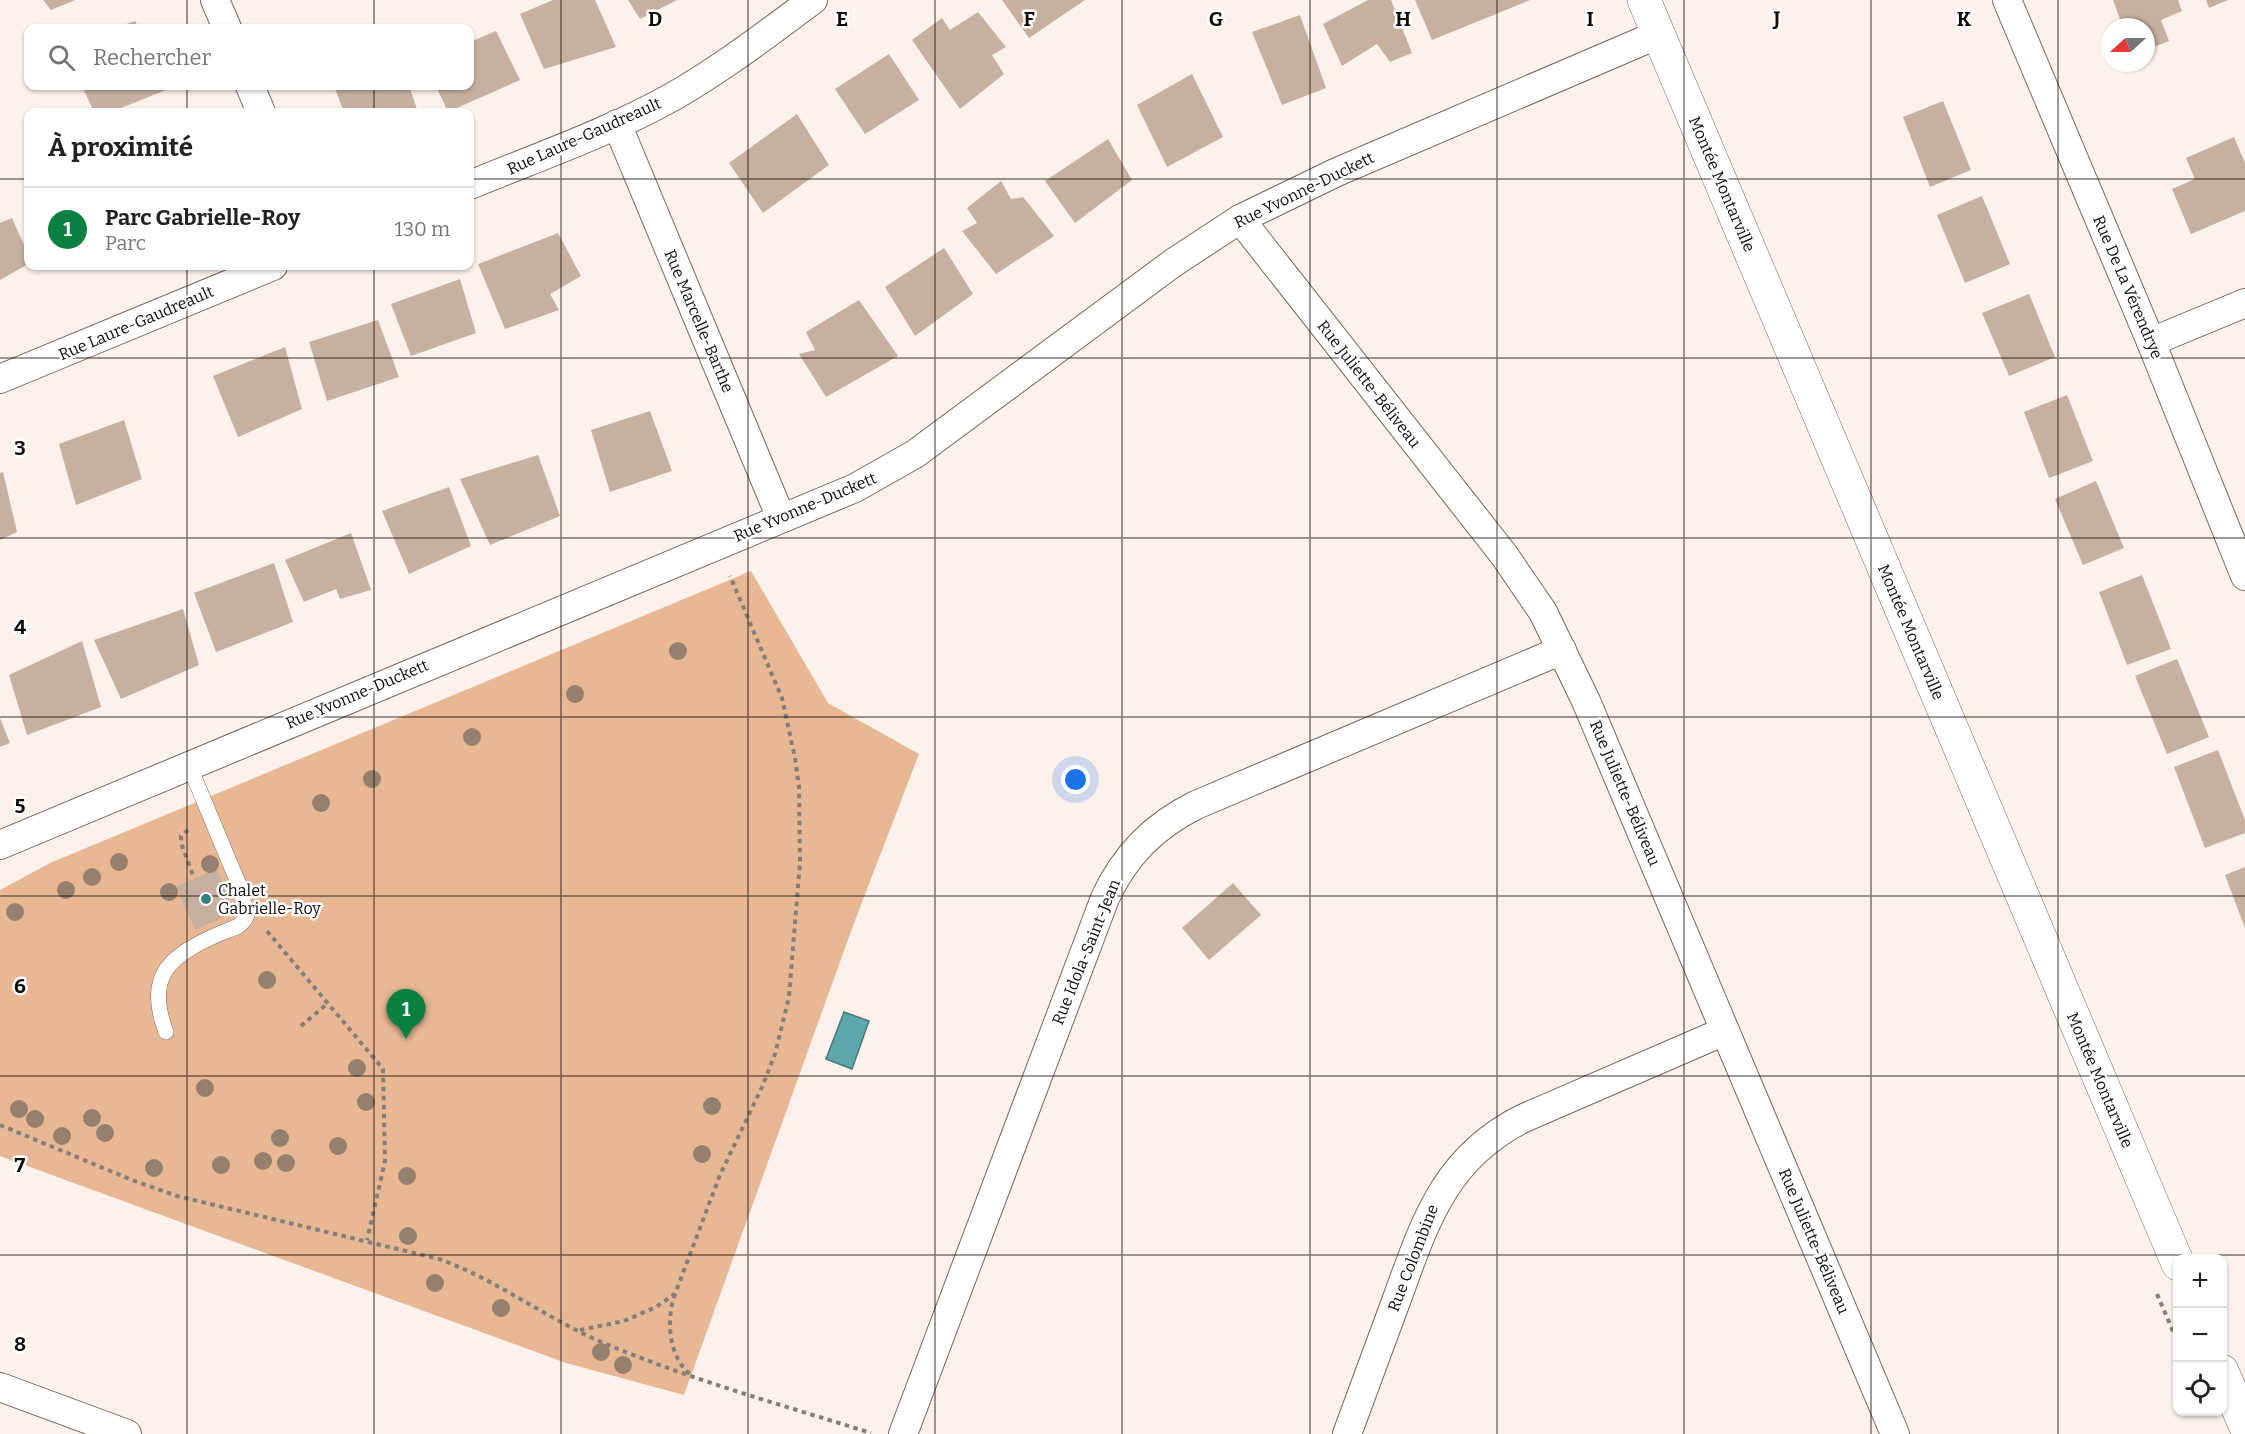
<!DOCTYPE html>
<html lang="fr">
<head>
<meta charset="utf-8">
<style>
  :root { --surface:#fff; --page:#f2f2f2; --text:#222; --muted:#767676; --line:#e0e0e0; --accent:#0b8043 }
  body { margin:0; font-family:Bitter,serif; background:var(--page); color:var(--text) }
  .controls { position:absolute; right:18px; bottom:18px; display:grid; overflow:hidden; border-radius:12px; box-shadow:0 2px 4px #0004 }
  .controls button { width:54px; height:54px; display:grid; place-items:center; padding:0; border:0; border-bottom:2px solid var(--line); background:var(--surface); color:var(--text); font:30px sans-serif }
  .compass { position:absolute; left:2101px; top:18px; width:54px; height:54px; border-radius:50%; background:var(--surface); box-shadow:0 2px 4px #0004; rotate:249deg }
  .you { position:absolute; left:1076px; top:780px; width:21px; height:21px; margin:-15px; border:4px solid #fff; border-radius:50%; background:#1a73e8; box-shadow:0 0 0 9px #1a73e833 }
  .badge { display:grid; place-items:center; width:39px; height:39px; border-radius:50%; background:var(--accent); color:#fff; font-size:20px; font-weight:700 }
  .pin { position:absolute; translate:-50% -50px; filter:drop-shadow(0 2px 3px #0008) }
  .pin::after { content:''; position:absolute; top:32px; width:21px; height:18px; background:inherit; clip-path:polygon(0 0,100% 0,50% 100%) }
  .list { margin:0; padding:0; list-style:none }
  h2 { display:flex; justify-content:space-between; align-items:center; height:78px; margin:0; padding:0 24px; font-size:26px }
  h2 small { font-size:20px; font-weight:400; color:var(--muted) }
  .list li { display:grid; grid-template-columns:39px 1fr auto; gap:18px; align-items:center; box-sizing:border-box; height:84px; padding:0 24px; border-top:2px solid var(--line) }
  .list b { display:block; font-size:22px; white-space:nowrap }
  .list p { margin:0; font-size:20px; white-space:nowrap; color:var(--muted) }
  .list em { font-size:20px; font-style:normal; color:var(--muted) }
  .icon { flex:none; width:33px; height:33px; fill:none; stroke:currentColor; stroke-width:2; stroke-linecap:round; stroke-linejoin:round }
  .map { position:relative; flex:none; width:2245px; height:1434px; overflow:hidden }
  .search { position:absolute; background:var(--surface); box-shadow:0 2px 4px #0004; left:24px; top:24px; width:450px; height:66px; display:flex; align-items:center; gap:15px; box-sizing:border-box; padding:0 21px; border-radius:12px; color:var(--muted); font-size:22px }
  .panel { position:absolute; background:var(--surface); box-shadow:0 2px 4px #0004; left:24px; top:108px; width:450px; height:162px; border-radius:12px }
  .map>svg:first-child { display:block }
  .green { fill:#e8b895 }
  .water { fill:#5ca7aa; stroke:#467879; stroke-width:1.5 }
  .building { fill:#c7b09f }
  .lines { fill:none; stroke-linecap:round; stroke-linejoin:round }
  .service-casing { stroke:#7c6758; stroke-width:16 }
  .minor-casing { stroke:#7c6758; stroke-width:30 }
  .tertiary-casing { stroke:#7c6758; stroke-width:34 }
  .path { stroke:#867e78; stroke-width:4; stroke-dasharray:4.5 4.5; stroke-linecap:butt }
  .service { stroke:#fff; stroke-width:15 }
  .minor { stroke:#fff; stroke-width:28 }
  .tertiary { stroke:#fff; stroke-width:33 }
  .tree { fill:#96806d }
  .grid { fill:none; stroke:#120b06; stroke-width:1.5; stroke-opacity:0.55 }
  .poi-dot { fill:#347d80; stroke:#fff; stroke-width:2 }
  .labels { text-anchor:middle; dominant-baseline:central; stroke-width:5; stroke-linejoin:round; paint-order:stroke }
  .street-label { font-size:16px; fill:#120b06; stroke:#fff }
  .poi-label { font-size:16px; fill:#120b06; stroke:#fff; text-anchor:start }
  .grid-label { font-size:20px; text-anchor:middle; font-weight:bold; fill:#120b06; stroke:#fff; stroke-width:5; stroke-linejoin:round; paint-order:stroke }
</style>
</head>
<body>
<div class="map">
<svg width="2245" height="1434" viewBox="0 0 2245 1434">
  <rect width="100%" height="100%" fill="#fcf2eb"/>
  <path class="green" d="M 751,571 L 828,703 L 919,754 L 854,923 L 684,1395 L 566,1363 L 0,1156 L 0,890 L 50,863 Z"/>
  <path class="water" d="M 844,1012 L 869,1021 L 852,1069 L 826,1059 Z"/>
  <g class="building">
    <path d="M 43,0 L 75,0 L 51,10 Z"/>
    <path d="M 553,0 L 595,0 L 616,47 L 544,69 L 520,14 Z"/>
    <path d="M 628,0 L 677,0 L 640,19 Z"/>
    <path d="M 1002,0 L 1085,0 L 1029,38 Z"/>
    <path d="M 1368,0 L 1391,0 L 1412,53 L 1390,62 L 1377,44 L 1342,66 L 1323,24 Z"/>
    <path d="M 1415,0 L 1530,0 L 1432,40 Z"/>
    <path d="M 2113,0 L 2178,0 L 2182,11 L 2161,20 L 2169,41 L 2146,50 L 2146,27 L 2123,27 Z"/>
    <path d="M 2206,0 L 2228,0 L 2209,8 Z"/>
    <path d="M 978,12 L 1006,47 L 992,55 L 1004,74 L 960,109 L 912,40 L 942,18 L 950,30 Z"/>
    <path d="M 1300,15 L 1326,88 L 1282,105 L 1252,32 Z"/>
    <path d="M 135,21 L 139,28 L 115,28 Z"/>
    <path d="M 496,31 L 520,80 L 448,112 L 436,86 L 470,86 L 470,42 Z"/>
    <path d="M 889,54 L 919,100 L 865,134 L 835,89 Z"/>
    <path d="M 1192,74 L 1223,137 L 1167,167 L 1137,105 Z"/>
    <path d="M 82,86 L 164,86 L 166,90 L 111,112 L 94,112 Z"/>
    <path d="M 334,86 L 409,86 L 418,112 L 344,112 Z"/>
    <path d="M 1943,101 L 1971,170 L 1930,187 L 1903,117 Z"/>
    <path d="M 797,114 L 829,165 L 763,213 L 729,163 Z"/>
    <path d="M 2234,137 L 2245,163 L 2245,211 L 2191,234 L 2172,189 L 2195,179 L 2186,158 Z"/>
    <path d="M 1108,139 L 1132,180 L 1075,223 L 1045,181 Z"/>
    <path d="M 1001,181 L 1011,199 L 1023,197 L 1054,236 L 996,274 L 962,231 L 977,223 L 967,208 Z"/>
    <path d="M 1982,196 L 2010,264 L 1965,283 L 1937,215 Z"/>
    <path d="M 12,218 L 28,254 L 28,264 L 0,280 L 0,223 Z"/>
    <path d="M 558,233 L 581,276 L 550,294 L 559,310 L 505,329 L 478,264 Z"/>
    <path d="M 944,248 L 973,294 L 915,336 L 885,287 Z"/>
    <path d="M 460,279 L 476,333 L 411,356 L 391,304 Z"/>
    <path d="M 2029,294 L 2055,357 L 2009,376 L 1982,313 Z"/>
    <path d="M 859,300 L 898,356 L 826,397 L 799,354 L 815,350 L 806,332 Z"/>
    <path d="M 378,320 L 399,377 L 327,401 L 309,342 Z"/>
    <path d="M 285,347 L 302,409 L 238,437 L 213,376 Z"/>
    <path d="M 2067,395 L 2093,461 L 2049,478 L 2024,412 Z"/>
    <path d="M 650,411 L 672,471 L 610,492 L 591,430 Z"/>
    <path d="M 124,420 L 142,479 L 76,505 L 59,444 Z"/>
    <path d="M 538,455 L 560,516 L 490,545 L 460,479 Z"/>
    <path d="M 3,472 L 17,532 L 0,540 L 0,473 Z"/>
    <path d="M 2096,481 L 2124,548 L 2083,565 L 2055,499 Z"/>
    <path d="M 449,487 L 471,546 L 409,574 L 382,511 Z"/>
    <path d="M 351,533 L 371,590 L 340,599 L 336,589 L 304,602 L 285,560 Z"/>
    <path d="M 274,563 L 293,622 L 216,652 L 194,593 Z"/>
    <path d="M 2142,575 L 2171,649 L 2127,665 L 2099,592 Z"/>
    <path d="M 183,609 L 199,665 L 121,699 L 94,640 Z"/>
    <path d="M 82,641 L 101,707 L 27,735 L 9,675 Z"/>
    <path d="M 2177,659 L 2209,737 L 2167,754 L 2135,676 Z"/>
    <path d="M 0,718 L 10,743 L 0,747 Z"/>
    <path d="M 2218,750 L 2245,820 L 2245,833 L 2205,848 L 2174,767 Z"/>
    <path d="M 2245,867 L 2245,928 L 2225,875 Z"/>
    <path d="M 217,869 L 235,912 L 195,930 L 176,886 Z"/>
    <path d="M 1233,883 L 1261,915 L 1209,960 L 1182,928 Z"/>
  </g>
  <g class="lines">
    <defs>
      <path id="service" d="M 166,1032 C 144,974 171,955 221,933 C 231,929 243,927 247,915 L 239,885 L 189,765"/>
      <g id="minor">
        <path d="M 215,0 L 227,28"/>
        <path d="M 2007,0 L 2151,342 L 2245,576"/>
        <path d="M 250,86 L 261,112"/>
        <path d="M 617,124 L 781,518"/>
        <path d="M 470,185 C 538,157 610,132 674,96 C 723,68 768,33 813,0"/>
        <path d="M 1240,219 L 1504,555 L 1543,612 L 1586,701 L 1895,1434"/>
        <path d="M 2151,342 L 2245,303"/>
        <path d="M 0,379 L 273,266"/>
        <path d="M 0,845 L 855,488 L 915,454 L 1173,263 L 1240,219 L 1337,172 L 1659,34"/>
        <path d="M 0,1387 L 127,1434"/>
        <path d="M 903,1434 L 1105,898 C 1125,855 1154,826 1196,805 L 1562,650"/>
        <path d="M 1347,1434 C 1363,1391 1379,1348 1395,1304 C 1424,1225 1443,1158 1524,1118 L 1725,1031"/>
      </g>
      <g id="tertiary">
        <path d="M 1644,0 L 2178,1264"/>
        <path d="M 2222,1371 L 2245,1425"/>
      </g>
    </defs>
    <use href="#service" class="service-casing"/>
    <use href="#minor" class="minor-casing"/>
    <use href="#tertiary" class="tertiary-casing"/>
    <g class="path">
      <path d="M 188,830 L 181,836 L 181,843 L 194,878"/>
      <path d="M 267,931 L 383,1069 L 385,1161 L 367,1240"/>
      <path d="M 301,1026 L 328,1003"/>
      <path d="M 0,1125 L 132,1180 L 177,1196 L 439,1259 C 498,1280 548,1320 606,1344 C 692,1380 782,1405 871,1433"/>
      <path d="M 675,1294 C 666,1319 668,1356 690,1374"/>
      <path d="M 2157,1294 L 2178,1343"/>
      <path d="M 580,1330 L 624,1321 L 656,1307 L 675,1294 L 720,1175 L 763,1085 L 775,1054 L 789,997 L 800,862 L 799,787 L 795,758 L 782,698 L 730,576"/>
    </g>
    <use href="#service" class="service"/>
    <use href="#minor" class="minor"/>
    <use href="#tertiary" class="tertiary"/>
  </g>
  <g class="tree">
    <circle cx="678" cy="651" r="9"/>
    <circle cx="575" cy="694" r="9"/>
    <circle cx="472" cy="737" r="9"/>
    <circle cx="372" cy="779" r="9"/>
    <circle cx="321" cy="803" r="9"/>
    <circle cx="119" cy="862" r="9"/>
    <circle cx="210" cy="864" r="9"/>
    <circle cx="92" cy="877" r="9"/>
    <circle cx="66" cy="890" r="9"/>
    <circle cx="169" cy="892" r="9"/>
    <circle cx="15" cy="912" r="9"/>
    <circle cx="267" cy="980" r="9"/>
    <circle cx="357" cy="1068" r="9"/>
    <circle cx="205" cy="1088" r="9"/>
    <circle cx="366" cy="1102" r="9"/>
    <circle cx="712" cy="1106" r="9"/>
    <circle cx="19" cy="1109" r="9"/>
    <circle cx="92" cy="1118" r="9"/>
    <circle cx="35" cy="1119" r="9"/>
    <circle cx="105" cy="1133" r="9"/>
    <circle cx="62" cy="1136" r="9"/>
    <circle cx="280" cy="1138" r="9"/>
    <circle cx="338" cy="1146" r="9"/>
    <circle cx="702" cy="1154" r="9"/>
    <circle cx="263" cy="1161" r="9"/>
    <circle cx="286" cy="1163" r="9"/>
    <circle cx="221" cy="1165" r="9"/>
    <circle cx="154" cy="1168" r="9"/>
    <circle cx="407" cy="1176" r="9"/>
    <circle cx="408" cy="1236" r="9"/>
    <circle cx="435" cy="1283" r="9"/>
    <circle cx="501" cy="1308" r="9"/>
    <circle cx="601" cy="1352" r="9"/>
    <circle cx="623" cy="1365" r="9"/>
  </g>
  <path class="grid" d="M 187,0 L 187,28M 374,0 L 374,28M 561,0 L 561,1434M 748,0 L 748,1434M 935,0 L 935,1434M 1122,0 L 1122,1434M 1310,0 L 1310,1434M 1497,0 L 1497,1434M 1684,0 L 1684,1434M 1871,0 L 1871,1434M 2058,0 L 2058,1434M 187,86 L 187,112M 374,86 L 374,112M 0,179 L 28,179M 470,179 L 2245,179M 187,266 L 187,1434M 374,266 L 374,1434M 0,358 L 2245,358M 0,538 L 2245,538M 0,717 L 2245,717M 0,896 L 2245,896M 0,1076 L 2245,1076M 0,1255 L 2245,1255"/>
  <circle class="poi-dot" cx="206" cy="899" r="6"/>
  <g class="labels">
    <g class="street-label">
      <text transform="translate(584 136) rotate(-24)">Rue Laure-Gaudreault</text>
      <text transform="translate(1722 184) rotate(67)">Montée Montarville</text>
      <text transform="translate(1304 190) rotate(-26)">Rue Yvonne-Duckett</text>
      <text transform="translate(2128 287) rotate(67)">Rue De La Vérendrye</text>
      <text transform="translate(699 321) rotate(67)">Rue Marcelle-Barthe</text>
      <text transform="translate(136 323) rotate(-23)">Rue Laure-Gaudreault</text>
      <text transform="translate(1369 384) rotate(52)">Rue Juliette-Béliveau</text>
      <text transform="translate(805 507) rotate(-23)">Rue Yvonne-Duckett</text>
      <text transform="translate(1911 632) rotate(67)">Montée Montarville</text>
      <text transform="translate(357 694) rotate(-23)">Rue Yvonne-Duckett</text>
      <text transform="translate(1625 793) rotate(67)">Rue Juliette-Béliveau</text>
      <text transform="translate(1086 952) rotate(-68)">Rue Idola-Saint-Jean</text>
      <text transform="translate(2100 1080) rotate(67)">Montée Montarville</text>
      <text transform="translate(1814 1241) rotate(67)">Rue Juliette-Béliveau</text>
      <text transform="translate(1413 1258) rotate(-69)">Rue Colombine</text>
    </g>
    <g class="poi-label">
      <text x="218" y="890">Chalet<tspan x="218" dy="18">Gabrielle-Roy</tspan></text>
    </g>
  </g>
  <g class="grid-label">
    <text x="655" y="26">D</text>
    <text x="842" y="26">E</text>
    <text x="1029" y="26">F</text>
    <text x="1216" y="26">G</text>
    <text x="1403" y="26">H</text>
    <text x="1590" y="26">I</text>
    <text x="1777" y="26">J</text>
    <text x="1964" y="26">K</text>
    <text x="20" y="455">3</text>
    <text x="20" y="634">4</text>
    <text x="20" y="813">5</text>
    <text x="20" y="993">6</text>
    <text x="20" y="1172">7</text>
    <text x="20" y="1351">8</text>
  </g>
</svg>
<div class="controls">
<button>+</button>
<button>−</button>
<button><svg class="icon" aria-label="locate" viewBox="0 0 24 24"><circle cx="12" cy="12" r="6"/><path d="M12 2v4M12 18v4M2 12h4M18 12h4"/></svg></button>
</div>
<svg class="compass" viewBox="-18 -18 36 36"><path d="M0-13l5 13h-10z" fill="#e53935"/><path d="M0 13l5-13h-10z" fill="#767676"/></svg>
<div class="you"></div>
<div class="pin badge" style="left:406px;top:1039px">1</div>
<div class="search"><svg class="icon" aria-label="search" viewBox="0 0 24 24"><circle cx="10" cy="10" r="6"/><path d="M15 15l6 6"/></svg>Rechercher</div>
<section class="panel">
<h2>À proximité<small></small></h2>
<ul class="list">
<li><span class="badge">1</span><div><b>Parc Gabrielle-Roy</b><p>Parc</p></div><em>130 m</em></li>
</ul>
</section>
</div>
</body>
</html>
